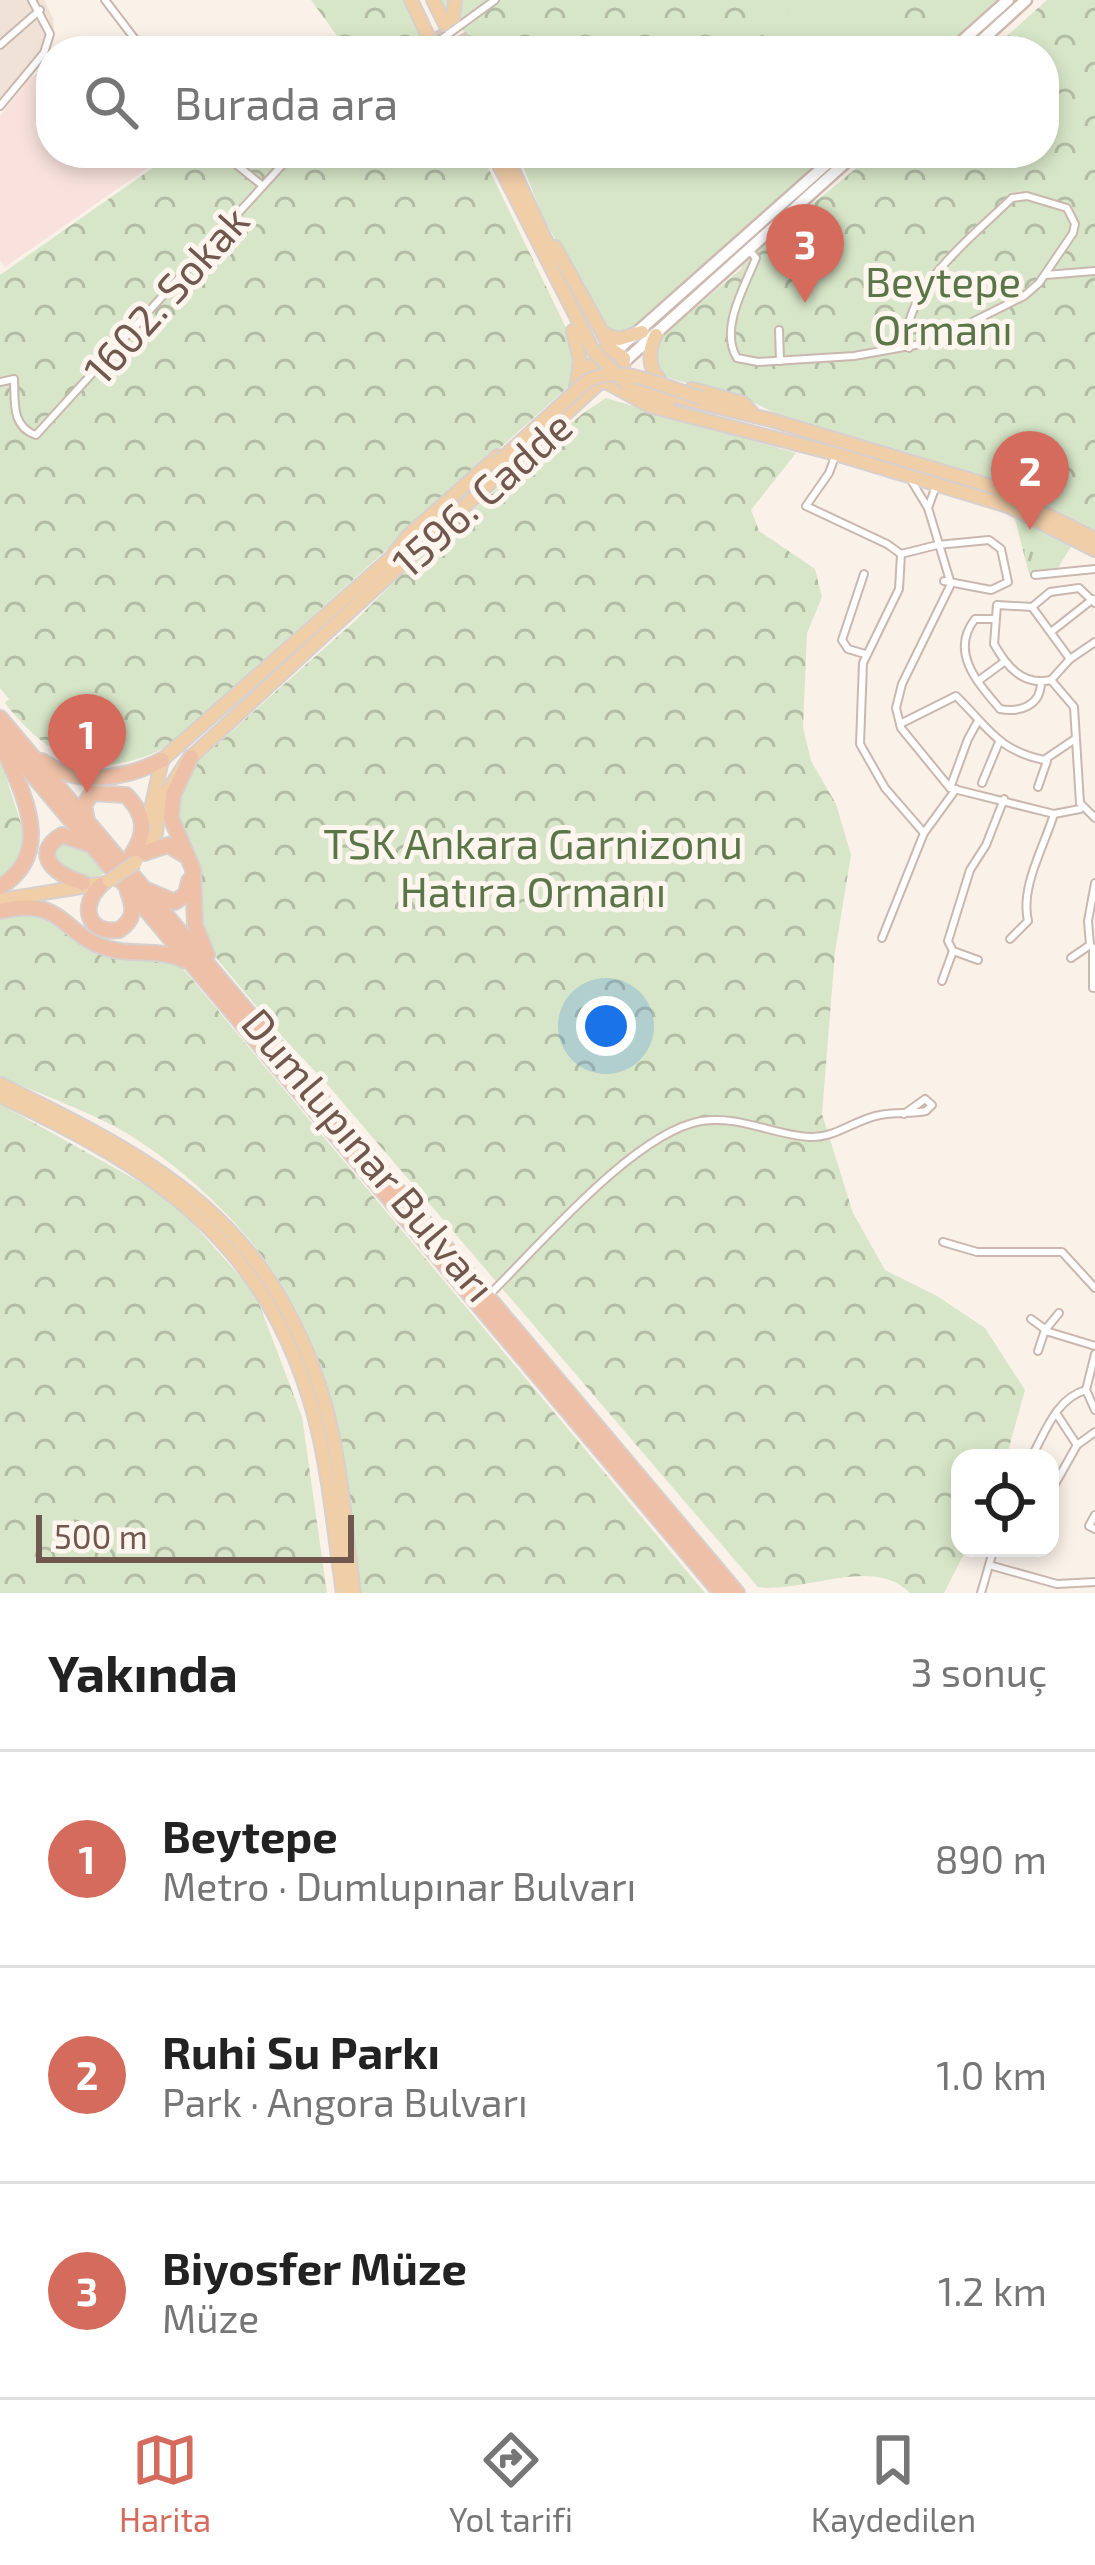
<!DOCTYPE html>
<html lang="tr">
<head>
<meta charset="utf-8">
<style>
  :root { --surface:#fff; --page:#f2f2f2; --text:#222; --muted:#767676; --line:#e0e0e0; --accent:#d56b5c }
  body { margin:0; font-family:"Exo 2",sans-serif; background:var(--page); color:var(--text) }
  .controls { position:absolute; right:36px; bottom:36px; display:grid; overflow:hidden; border-radius:24px; box-shadow:0 6px 18px #0003 }
  .controls button { width:108px; height:108px; display:grid; place-items:center; padding:0; border:0; border-bottom:3px solid var(--line); background:var(--surface); color:var(--text); font:60px sans-serif }
  .scale { position:absolute; left:36px; bottom:30px; width:318px; box-sizing:border-box; padding-left:12px; border:6px solid #70584f; border-top:0; font-size:33px; line-height:42px; white-space:nowrap; color:#70584f; -webkit-text-stroke:9px #fdf5ee; paint-order:stroke }
  .you { position:absolute; left:606px; top:1026px; width:42px; height:42px; margin:-30px; border:9px solid #fff; border-radius:50%; background:#1a73e8; box-shadow:0 0 0 18px #1a73e833 }
  .badge { display:grid; place-items:center; width:78px; height:78px; border-radius:50%; background:var(--accent); color:#fff; font-size:39px; font-weight:700 }
  .pin { position:absolute; translate:-50% -99px; filter:drop-shadow(0 3px 6px #0008) }
  .pin::after { content:''; position:absolute; top:63px; width:42px; height:36px; background:inherit; clip-path:polygon(0 0,100% 0,50% 100%) }
  .list { margin:0; padding:0; list-style:none }
  h2 { display:flex; justify-content:space-between; align-items:center; height:156px; margin:0; padding:0 48px; font-size:51px }
  h2 small { font-size:39px; font-weight:400; color:var(--muted) }
  .list li { display:grid; grid-template-columns:78px 1fr auto; gap:36px; align-items:center; box-sizing:border-box; height:216px; padding:0 48px; border-top:3px solid var(--line) }
  .list b { display:block; font-size:45px; white-space:nowrap }
  .list p { margin:0; font-size:39px; white-space:nowrap; color:var(--muted) }
  .list em { font-size:39px; font-style:normal; color:var(--muted) }
  .icon { flex:none; width:66px; height:66px; fill:none; stroke:currentColor; stroke-width:2; stroke-linecap:round; stroke-linejoin:round }
  .map { position:relative; flex:none; width:1095px; height:1593px; overflow:hidden }
  .search { position:absolute; background:var(--surface); box-shadow:0 6px 18px #0003; left:36px; right:36px; top:36px; height:132px; display:flex; align-items:center; gap:30px; box-sizing:border-box; padding:0 42px; border-radius:48px; color:var(--muted); font-size:45px }
  .sheet { height:804px; background:var(--surface) }
  nav { display:flex; justify-content:space-around; align-items:center; box-sizing:border-box; height:168px; border-top:3px solid var(--line); background:var(--surface); font-size:33px; color:var(--muted) }
  nav a { display:grid; justify-items:center; gap:6px }
  nav .on { color:var(--accent) }
  .map>svg:first-child { display:block }
  .residential { fill:#f0e2d7 }
  .commercial { fill:#f9e2dd }
  .green { fill:#d7e6c8 }
  .forest { fill:url(#forest-crowns) }
  .park { fill:url(#park-tufts) }
  .lines { fill:none; stroke-linecap:round; stroke-linejoin:round }
  .primary-tunnel { stroke:#d8cbc2; stroke-width:12; stroke-dasharray:12 6; stroke-linecap:butt }
  .minor-casing { stroke:#cab8af; stroke-width:10 }
  .secondary-casing { stroke:#cebab0; stroke-width:15 }
  .primary-casing { stroke:#d7d0ce; stroke-width:16 }
  .trunk-casing { stroke:#d7d0ce; stroke-width:18 }
  .minor { stroke:#fff; stroke-width:6 }
  .secondary { stroke:#fff; stroke-width:10 }
  .primary { stroke:#f0cea8; stroke-width:12 }
  .trunk { stroke:#eec0a7; stroke-width:14 }
  .primary-bridge-casing { stroke:#d7d0ce; stroke-width:16; stroke-linecap:butt }
  .primary-bridge { stroke:#f0cea8; stroke-width:12 }
  .labels { text-anchor:middle; dominant-baseline:central; stroke-width:10; stroke-linejoin:round; paint-order:stroke }
  .park-label { font-size:42px; fill:#5a7548; stroke:#fdf5ee }
  .street-label { font-size:42px; fill:#70584f; stroke:#fdf5ee }
</style>
</head>
<body>
<div class="map">
<svg width="1095" height="1593" viewBox="0 0 1095 1593">
  <defs>
    <pattern id="forest-crowns" width="20" height="18" patternUnits="userSpaceOnUse" patternTransform="scale(3)"><rect width="20" height="18" fill="#d7e6c8"/><path d="M2 6a3 3 0 1 1 6 0M12 15a3 3 0 1 1 6 0" fill="none" stroke="#b3bda5"/></pattern>
    <pattern id="park-tufts" width="24" height="20" patternUnits="userSpaceOnUse" patternTransform="scale(3)"><rect width="24" height="20" fill="#d7e6c8"/><path d="M3 7l-1-3M5 7V3M7 7l1-3M15 17l-1-3M17 17v-4M19 17l1-3" fill="none" stroke="#b3bda5"/></pattern>
  </defs>
  <rect width="100%" height="100%" fill="#faf1e8"/>
  <path class="residential" d="M 0,0 L 44,0 L 53,18 L 54,36 L 41,60 L 0,111 Z"/>
  <path class="commercial" d="M 51,64 L 51,153 L 169,153 L 5,267 L 0,260 L 0,116 L 28,80 Z"/>
  <g class="green">
    <path d="M 441,0 L 1002,0 L 946,51 L 472,51 L 457,16 L 450,20 Z"/>
    <path d="M 518,153 L 832,153 L 629,334 L 610,333 L 543,218 Z"/>
    <path d="M 59,841 L 77,841 L 105,873 C 82,885 70,874 54,858 Z"/>
  </g>
  <g class="forest">
    <path d="M 311,0 L 405,0 L 430,51 L 335,51 L 343,44 Z"/>
    <path d="M 498,0 L 798,0 L 748,51 L 475,51 L 462,26 Z"/>
    <path d="M 885,0 L 976,0 C 958,18 937,26 910,25 Z"/>
    <path d="M 1047,0 L 1095,0 L 1095,530 L 992,479 L 784,418 L 751,401 L 661,376 L 656,371 L 655,342 L 741,269 L 745,259 L 875,153 L 1044,153 L 1044,51 L 990,51 Z"/>
    <path d="M 174,153 L 181,153 L 186,160 L 196,153 L 481,153 L 571,338 L 575,368 L 569,386 L 168,746 C 100,783 50,761 5,703 L 9,699 L 0,688 L 0,275 Z"/>
    <path d="M 606,398 L 796,453 L 751,510 L 759,531 L 815,569 L 822,597 L 807,633 L 803,727 L 811,761 L 836,804 L 851,855 L 835,952 L 822,1114 L 853,1213 L 885,1270 L 937,1296 L 985,1328 L 1025,1390 L 1006,1458 L 960,1458 L 960,1548 L 967,1548 L 944,1593 L 910,1593 C 874,1555 805,1593 758,1587 L 326,1083 L 277,1031 L 218,960 L 196,927 L 195,875 L 173,808 L 194,765 L 356,620 L 417,559 L 582,414 Z"/>
    <path d="M 0,758 L 25,836 L 22,859 L 0,879 Z"/>
    <path d="M 23,912 L 39,915 L 96,953 L 148,956 L 180,965 L 705,1593 L 360,1593 C 349,1518 342,1441 320,1368 C 293,1274 214,1189 133,1137 C 93,1112 43,1096 0,1076 L 0,917 Z"/>
    <path d="M 0,1104 L 172,1200 L 255,1293 L 302,1417 L 327,1593 L 0,1593 Z"/>
  </g>
  <path class="park" d="M 1014,515 L 1072,545 L 1056,571 L 1029,574 Z"/>
  <g class="lines">
    <g class="primary-tunnel">
      <path d="M 453,18 L 467,47"/>
      <path d="M 445,25 L 458,51"/>
      <path d="M 435,31 L 445,51"/>
    </g>
    <defs>
      <g id="minor">
        <path d="M 105,0 L 144,51"/>
        <path d="M 0,45 L 40,10"/>
        <path d="M 425,51 L 495,0"/>
        <path d="M 0,106 L 44,53 L 50,34 L 32,0"/>
        <path d="M 222,153 L 263,186"/>
        <path d="M 749,250 L 756,258 C 745,286 719,329 737,358 L 758,362 L 854,356 L 932,342 L 1024,296 L 1039,283 L 1073,233 L 1075,224 L 1067,208 L 1027,196 L 1012,198 C 979,231 895,295 909,348"/>
        <path d="M 1045,275 L 1095,271"/>
        <path d="M 779,330 L 780,361"/>
        <path d="M 0,382 L 14,379 C 15,401 11,427 36,435 L 293,153"/>
        <path d="M 836,454 L 829,473 L 806,506 L 887,544 L 901,554"/>
        <path d="M 911,480 L 928,508 L 951,584 L 902,684 L 896,708 L 901,728 L 950,788 L 1054,814 L 1080,809"/>
        <path d="M 928,508 L 936,486"/>
        <path d="M 901,554 L 899,589 L 863,663 L 860,744 L 885,788 L 924,833"/>
        <path d="M 901,554 L 937,545 L 989,540 L 1001,549 L 1008,582 L 991,590 L 944,581"/>
        <path d="M 864,574 L 842,640 L 848,649 L 865,654"/>
        <path d="M 1035,575 L 1095,569"/>
        <path d="M 1032,607 L 997,605 L 994,644 C 1007,667 1023,686 1051,680"/>
        <path d="M 995,619 L 975,619 C 949,652 978,683 1000,709 C 1021,713 1041,705 1041,682"/>
        <path d="M 1051,632 L 1093,599"/>
        <path d="M 1070,659 L 1032,607 L 1050,592 L 1079,588 L 1095,603"/>
        <path d="M 1051,680 L 1074,707 L 1080,803"/>
        <path d="M 1051,680 L 1070,659 L 1095,642"/>
        <path d="M 978,681 L 1004,662"/>
        <path d="M 900,724 L 956,696 C 988,727 997,750 1044,760 L 1075,739"/>
        <path d="M 982,783 L 999,742"/>
        <path d="M 1038,787 L 1047,761"/>
        <path d="M 950,788 L 968,739 L 978,721"/>
        <path d="M 1080,803 L 1095,818"/>
        <path d="M 882,938 L 924,833 L 956,789"/>
        <path d="M 1010,939 L 1028,921 C 1020,887 1044,847 1054,814"/>
        <path d="M 1090,945 L 1088,921 L 1095,883"/>
        <path d="M 1093,948 L 1093,988"/>
        <path d="M 1071,958 L 1090,945 L 1092,947"/>
        <path d="M 978,960 L 953,951 L 948,941 L 970,870 L 986,845 L 1004,799"/>
        <path d="M 942,981 L 953,951"/>
        <path d="M 943,1242 L 977,1252 L 1062,1252 L 1095,1288"/>
        <path d="M 489,1295 C 539,1246 634,1133 701,1121 C 740,1115 773,1135 810,1137 C 836,1138 856,1119 880,1115 C 895,1112 911,1114 926,1111 L 932,1105 L 925,1099 L 904,1114"/>
        <path d="M 1031,1319 L 1049,1332 L 1095,1346"/>
        <path d="M 1038,1351 L 1045,1330 L 1059,1313"/>
        <path d="M 1095,1354 L 1086,1390 L 1095,1410"/>
        <path d="M 1056,1413 L 1077,1445"/>
        <path d="M 1031,1458 C 1045,1433 1056,1398 1086,1390"/>
        <path d="M 1050,1493 L 1077,1445 L 1095,1432"/>
        <path d="M 1095,1515 L 1089,1526 L 1095,1529"/>
        <path d="M 989,1565 L 1057,1584 L 1095,1582"/>
        <path d="M 981,1593 L 994,1548"/>
      </g>
      <g id="secondary">
        <path d="M 951,51 L 1008,0"/>
        <path d="M 970,51 L 1026,0"/>
        <path d="M 616,351 L 839,153"/>
        <path d="M 625,361 L 856,153"/>
      </g>
      <g id="primary">
        <path d="M 411,0 L 428,36"/>
        <path d="M 433,0 L 445,24"/>
        <path d="M 453,18 L 455,0"/>
        <path d="M 467,47 L 469,51"/>
        <path d="M 493,153 L 594,352"/>
        <path d="M 505,153 L 553,256"/>
        <path d="M 555,247 L 612,350"/>
        <path d="M 573,331 L 580,361 L 577,383"/>
        <path d="M 603,334 L 619,339 L 642,332"/>
        <path d="M 656,335 C 648,349 648,368 659,379"/>
        <path d="M 633,378 L 673,396 L 771,420 L 988,485 L 1095,539"/>
        <path d="M 606,382 L 650,406 L 836,454 L 1008,506 L 1095,550"/>
        <path d="M 627,384 L 668,403"/>
        <path d="M 692,389 L 743,403 L 755,416"/>
        <path d="M 391,558 L 408,536 L 498,456"/>
        <path d="M 149,818 L 162,760 L 394,555"/>
        <path d="M 144,854 L 156,833 L 159,804 L 188,760 L 598,384 L 622,377 L 624,358 L 614,351 L 603,351 L 576,386"/>
        <path d="M 0,900 L 105,883"/>
        <path d="M 0,1084 C 157,1161 271,1220 324,1401 C 342,1462 345,1530 354,1593"/>
        <path d="M 0,1096 C 154,1169 263,1236 313,1411 C 329,1469 334,1533 343,1593"/>
      </g>
      <g id="trunk">
        <path d="M 0,718 L 737,1593"/>
        <path d="M 0,736 L 721,1593"/>
        <path d="M 191,757 L 173,795 L 171,818 L 193,869 L 195,925 L 207,955"/>
        <path d="M 42,761 C 78,787 125,779 162,760"/>
        <path d="M 87,821 L 84,805 L 92,793 L 126,795 C 146,815 147,833 131,856"/>
        <path d="M 144,853 L 168,845 L 183,854"/>
        <path d="M 83,883 C 58,876 29,855 62,835 L 88,844"/>
        <path d="M 101,885 C 80,905 86,934 119,930 C 134,920 135,909 128,892"/>
        <path d="M 0,887 C 56,852 23,794 2,745"/>
        <path d="M 149,891 L 175,902 L 186,894 L 189,881"/>
        <path d="M 0,911 C 65,895 61,936 110,949 C 136,956 159,948 184,960"/>
      </g>
    </defs>
    <use href="#minor" class="minor-casing"/>
    <use href="#secondary" class="secondary-casing"/>
    <use href="#primary" class="primary-casing"/>
    <use href="#trunk" class="trunk-casing"/>
    <use href="#minor" class="minor"/>
    <use href="#secondary" class="secondary"/>
    <use href="#primary" class="primary"/>
    <use href="#trunk" class="trunk"/>
    <defs>
      <g id="primary-bridge">
        <path d="M 594,352 L 627,384"/>
        <path d="M 496,464 L 587,381 C 624,362 664,388 702,398"/>
        <path d="M 109,881 L 136,862"/>
      </g>
    </defs>
    <use href="#primary-bridge" class="primary-bridge-casing"/>
    <use href="#primary-bridge" class="primary-bridge"/>
  </g>
  <g class="labels">
    <g class="park-label">
      <text x="943" y="280">Beytepe<tspan x="943" dy="48">Ormanı</tspan></text>
      <text x="533" y="842">TSK Ankara Garnizonu<tspan x="533" dy="48">Hatıra Ormanı</tspan></text>
    </g>
    <g class="street-label">
      <text transform="translate(165 294) rotate(-48)">1602. Sokak</text>
      <text transform="translate(481 493) rotate(-42)">1596. Cadde</text>
      <text transform="translate(370 1154) rotate(50)">Dumlupınar Bulvarı</text>
    </g>
  </g>
</svg>
<div class="controls">
<button><svg class="icon" aria-label="locate" viewBox="0 0 24 24"><circle cx="12" cy="12" r="6"/><path d="M12 2v4M12 18v4M2 12h4M18 12h4"/></svg></button>
</div>
<div class="scale">500 m</div>
<div class="you"></div>
<div class="pin badge" style="left:87px;top:793px">1</div>
<div class="pin badge" style="left:1030px;top:530px">2</div>
<div class="pin badge" style="left:805px;top:303px">3</div>
<div class="search"><svg class="icon" aria-label="search" viewBox="0 0 24 24"><circle cx="10" cy="10" r="6"/><path d="M15 15l6 6"/></svg>Burada ara</div>
</div>
<section class="sheet">
<h2>Yakında<small>3 sonuç</small></h2>
<ul class="list">
<li><span class="badge">1</span><div><b>Beytepe</b><p>Metro · Dumlupınar Bulvarı</p></div><em>890 m</em></li>
<li><span class="badge">2</span><div><b>Ruhi Su Parkı</b><p>Park · Angora Bulvarı</p></div><em>1.0 km</em></li>
<li><span class="badge">3</span><div><b>Biyosfer Müze</b><p>Müze</p></div><em>1.2 km</em></li>
</ul>
</section>
<nav>
<a class="on"><svg class="icon" aria-label="map" viewBox="0 0 24 24"><path d="M3 6l6-2 6 2 6-2v14l-6 2-6-2-6 2zM9 4v14M15 6v14"/></svg>Harita</a>
<a><svg class="icon" aria-label="directions" viewBox="0 0 24 24"><path d="M12 3l9 9-9 9-9-9zM9 14v-3h6M13 9l2 2-2 2"/></svg>Yol tarifi</a>
<a><svg class="icon" aria-label="saved" viewBox="0 0 24 24"><path d="M7 4h10v16l-5-4-5 4z"/></svg>Kaydedilen</a>
</nav>
</body>
</html>
